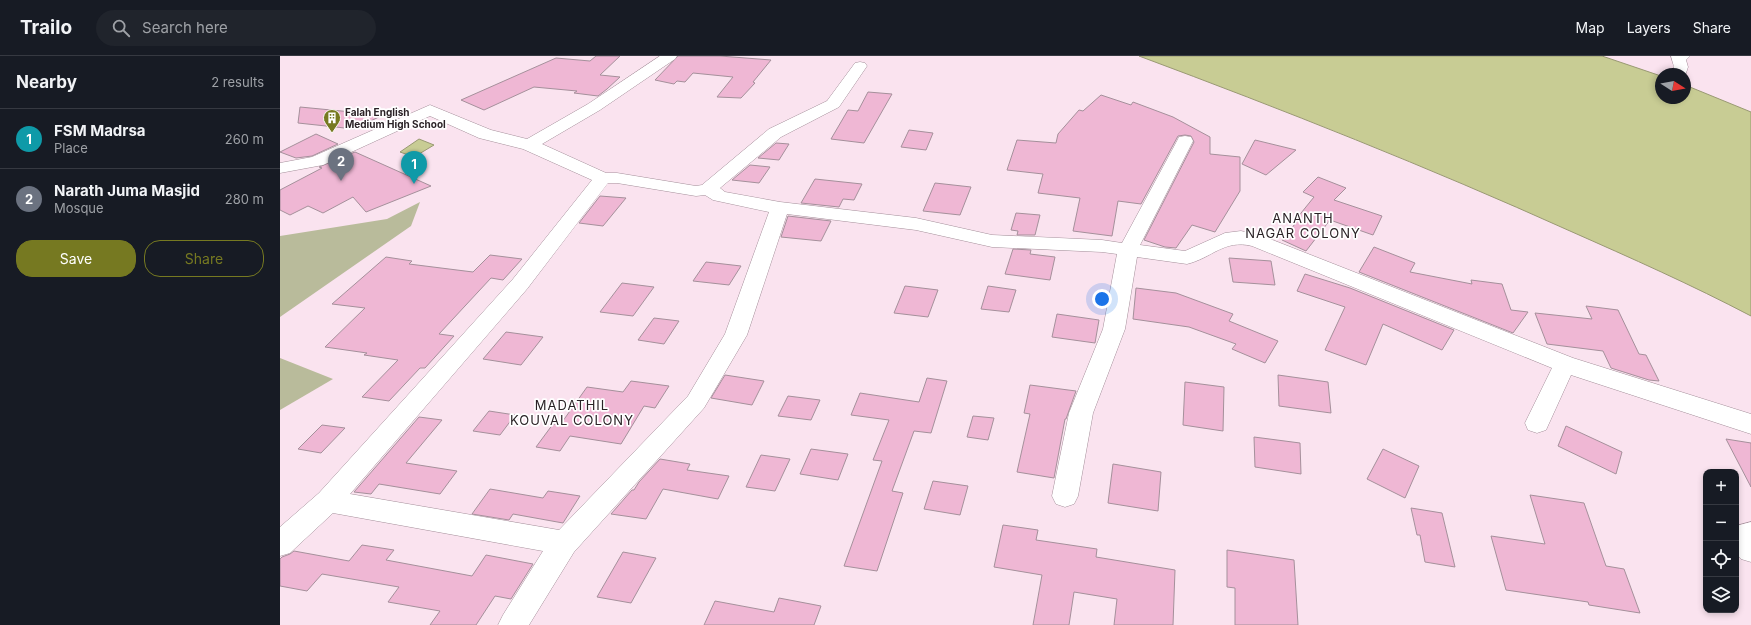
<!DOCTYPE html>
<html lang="en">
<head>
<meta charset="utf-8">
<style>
  :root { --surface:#171b24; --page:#20242c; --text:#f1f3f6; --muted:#9ea1a6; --line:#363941; --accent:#767921 }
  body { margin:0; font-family:Inter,sans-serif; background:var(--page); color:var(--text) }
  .controls { position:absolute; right:12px; bottom:12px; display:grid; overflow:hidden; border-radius:8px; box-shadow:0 2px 6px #0003 }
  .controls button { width:36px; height:36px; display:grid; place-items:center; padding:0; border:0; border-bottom:1px solid var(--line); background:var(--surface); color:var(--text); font:20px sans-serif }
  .compass { position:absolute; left:1375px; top:12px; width:36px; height:36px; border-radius:50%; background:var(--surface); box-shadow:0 2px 6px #0003; rotate:101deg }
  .you { position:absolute; left:822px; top:243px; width:14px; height:14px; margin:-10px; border:3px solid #fff; border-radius:50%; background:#1a73e8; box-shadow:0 0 0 6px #1a73e833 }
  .badge { display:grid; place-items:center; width:26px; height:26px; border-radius:50%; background:var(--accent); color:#fff; font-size:13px; font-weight:700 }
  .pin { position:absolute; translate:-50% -33px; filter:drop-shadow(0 1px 2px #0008) }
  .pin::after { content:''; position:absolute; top:21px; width:14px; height:12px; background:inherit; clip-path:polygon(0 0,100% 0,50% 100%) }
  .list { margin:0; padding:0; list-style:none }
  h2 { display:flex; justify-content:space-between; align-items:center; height:52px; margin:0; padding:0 16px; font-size:17px }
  h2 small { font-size:13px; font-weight:400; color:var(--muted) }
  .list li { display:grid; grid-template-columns:26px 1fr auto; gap:12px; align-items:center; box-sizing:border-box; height:60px; padding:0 16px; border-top:1px solid var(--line) }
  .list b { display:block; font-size:15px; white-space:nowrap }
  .list p { margin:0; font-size:13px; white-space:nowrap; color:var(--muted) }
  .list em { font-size:13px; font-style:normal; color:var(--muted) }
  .actions { display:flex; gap:8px; padding:12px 16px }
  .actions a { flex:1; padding:9px 0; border:1px solid var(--accent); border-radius:16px; text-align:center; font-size:14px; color:var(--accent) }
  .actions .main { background:var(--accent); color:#fff }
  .icon { flex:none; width:22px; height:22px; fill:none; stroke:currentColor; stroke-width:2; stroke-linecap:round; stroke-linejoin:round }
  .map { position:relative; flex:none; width:1471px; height:569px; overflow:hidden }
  header { display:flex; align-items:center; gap:24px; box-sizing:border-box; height:56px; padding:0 20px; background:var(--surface); border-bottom:1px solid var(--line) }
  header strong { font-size:19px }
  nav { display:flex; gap:22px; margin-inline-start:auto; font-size:14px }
  .search { width:280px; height:36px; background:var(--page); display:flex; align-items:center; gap:10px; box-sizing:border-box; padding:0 14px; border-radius:22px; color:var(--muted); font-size:15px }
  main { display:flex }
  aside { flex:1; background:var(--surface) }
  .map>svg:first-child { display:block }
  .green { fill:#b9bb9b }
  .water { fill:#c8cc94; stroke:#999973 }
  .building { fill:#efb7d4; stroke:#a5909b }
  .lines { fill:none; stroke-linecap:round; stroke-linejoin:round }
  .minor-casing { stroke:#a48f9a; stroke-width:1 }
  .minor { fill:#fff; fill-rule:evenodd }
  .labels { text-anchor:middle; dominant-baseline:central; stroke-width:3.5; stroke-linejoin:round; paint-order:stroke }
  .far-poi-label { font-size:10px; font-weight:bold; fill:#2a2226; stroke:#fff; text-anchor:start }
  .neighbourhood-label { font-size:13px; letter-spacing:1px; fill:#2a2226; stroke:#fff }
</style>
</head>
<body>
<header>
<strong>Trailo</strong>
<div class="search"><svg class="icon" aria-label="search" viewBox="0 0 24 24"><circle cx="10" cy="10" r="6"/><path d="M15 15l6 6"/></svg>Search here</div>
<nav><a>Map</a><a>Layers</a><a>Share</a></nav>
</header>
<main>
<aside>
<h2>Nearby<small>2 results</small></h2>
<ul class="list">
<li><span class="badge" style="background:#0f9aa8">1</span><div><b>FSM Madrsa</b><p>Place</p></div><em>260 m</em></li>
<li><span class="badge" style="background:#6b7280">2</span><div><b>Narath Juma Masjid</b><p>Mosque</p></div><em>280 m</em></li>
</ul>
<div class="actions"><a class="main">Save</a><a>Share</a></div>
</aside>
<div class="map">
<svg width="1471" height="569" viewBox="0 0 1471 569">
  <rect width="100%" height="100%" fill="#fae3ef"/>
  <g class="green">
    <path d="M 140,146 L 131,170 L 0,261 L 0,180 L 107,163 Z"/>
    <path d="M 0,302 L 53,323 L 0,354 Z"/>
  </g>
  <g class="water">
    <path d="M 859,0 L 1322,0 L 1381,20 L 1381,42 L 1405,42 L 1405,29 L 1471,56 L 1471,260 C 1412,229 1351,202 1290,175 C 1148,111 1004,54 859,0 Z"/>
    <path d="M 139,83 L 154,89 L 134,101 L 120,96 Z"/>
  </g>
  <g class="building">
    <path d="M 316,0 L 340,0 L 320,19 L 340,21 L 327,33 L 318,40 L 294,37 L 297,35 L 254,31 L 204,54 L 181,44 L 276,2 L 310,5 Z"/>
    <path d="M 398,0 L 440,0 L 491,4 L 473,26 L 475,27 L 461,42 L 437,41 L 453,21 L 413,17 L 405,26 L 397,25 L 394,28 L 375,24 Z"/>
    <path d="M 588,36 L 612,38 L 584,87 L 551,83 L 568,54 L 578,55 Z"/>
    <path d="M 821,39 L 851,49 L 853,46 L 893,61 L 930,81 L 930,98 L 960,101 L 960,135 L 935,176 L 912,169 L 896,192 L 885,191 L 864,184 L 914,86 L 911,80 L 905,79 L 898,80 L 861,148 L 838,145 L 832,180 L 793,175 L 800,142 L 758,137 L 763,118 L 727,114 L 737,84 L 776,87 L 778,78 L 799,54 L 803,55 Z"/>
    <path d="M 20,51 L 103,59 L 74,73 L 18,67 Z"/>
    <path d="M 629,74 L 653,77 L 646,94 L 621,91 Z"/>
    <path d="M 36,78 L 58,88 L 32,100 L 16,102 L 0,96 Z"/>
    <path d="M 975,84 L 1016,94 L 986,119 L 962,108 Z"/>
    <path d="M 496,87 L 509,88 L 499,104 L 478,102 Z"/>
    <path d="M 75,96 L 151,130 L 86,156 L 73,141 L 43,157 L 28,150 L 10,159 L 0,154 L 0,134 L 42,112 L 39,111 Z"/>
    <path d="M 470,109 L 490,111 L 479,127 L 452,124 Z"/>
    <path d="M 1038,121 L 1066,132 L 1054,144 L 1102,160 L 1093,179 L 1050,164 L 1026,195 L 1002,184 L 1019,163 L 1017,162 L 1034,141 L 1023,136 Z"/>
    <path d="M 535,123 L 582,128 L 574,144 L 563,143 L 559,151 L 521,147 Z"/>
    <path d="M 655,127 L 691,131 L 680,159 L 643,155 Z"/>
    <path d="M 320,140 L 346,142 L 323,170 L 299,167 Z"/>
    <path d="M 736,157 L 760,159 L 755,179 L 737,179 L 738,175 L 731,174 Z"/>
    <path d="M 508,160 L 551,165 L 541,185 L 501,181 Z"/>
    <path d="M 1094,191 L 1135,207 L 1130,216 L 1192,228 L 1191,224 L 1222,228 L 1231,254 L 1248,256 L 1233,277 L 1079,216 Z"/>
    <path d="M 733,193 L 751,194 L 750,198 L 775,201 L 770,224 L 725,218 Z"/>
    <path d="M 210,199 L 242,203 L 223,224 L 211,222 L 159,278 L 174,280 L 145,312 L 140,312 L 109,345 L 82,341 L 118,304 L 84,299 L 87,297 L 45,291 L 85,252 L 52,248 L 106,201 L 132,205 L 129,208 L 193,216 Z"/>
    <path d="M 949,202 L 991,205 L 995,229 L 953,226 Z"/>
    <path d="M 426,206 L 461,210 L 449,229 L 413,225 Z"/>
    <path d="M 1025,218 L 1070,232 L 1174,274 L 1162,294 L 1103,268 L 1086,309 L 1045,294 L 1065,251 L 1017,235 Z"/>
    <path d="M 342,227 L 374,231 L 353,260 L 320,256 Z"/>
    <path d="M 625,230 L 658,234 L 648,261 L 614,257 Z"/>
    <path d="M 708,230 L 736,234 L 729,256 L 701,253 Z"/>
    <path d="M 856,232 L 896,237 L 953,258 L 949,265 L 998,285 L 985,307 L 952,293 L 956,288 L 909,271 L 853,263 Z"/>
    <path d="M 1306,250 L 1338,254 L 1359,298 L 1366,299 L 1379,325 L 1369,324 L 1331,312 L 1323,295 L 1267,288 L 1255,257 L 1312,263 Z"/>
    <path d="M 777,258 L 819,264 L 815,287 L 772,281 Z"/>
    <path d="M 374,262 L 399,265 L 384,288 L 358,284 Z"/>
    <path d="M 226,276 L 263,281 L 241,309 L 203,303 Z"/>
    <path d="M 445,319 L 484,325 L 472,349 L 431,342 Z"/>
    <path d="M 998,319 L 1048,326 L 1051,357 L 999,350 Z"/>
    <path d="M 647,322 L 667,325 L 651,377 L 634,375 L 612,435 L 623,437 L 597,515 L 564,510 L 602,405 L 593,404 L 609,364 L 571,359 L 580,337 L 639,346 Z"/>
    <path d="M 351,325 L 389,330 L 375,352 L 364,350 L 341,388 L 290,380 L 280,395 L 256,391 L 273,368 L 280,369 L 307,331 L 343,336 Z"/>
    <path d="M 905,326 L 944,331 L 943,375 L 903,369 Z"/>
    <path d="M 750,329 L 796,335 L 786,363 L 785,363 L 774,422 L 737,416 L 750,358 L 744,357 Z"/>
    <path d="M 508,340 L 540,344 L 531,364 L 498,360 Z"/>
    <path d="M 209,355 L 235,359 L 220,379 L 193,375 Z"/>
    <path d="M 693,360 L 714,362 L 708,384 L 687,381 Z"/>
    <path d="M 139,361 L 162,364 L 126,407 L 177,415 L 160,438 L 99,428 L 91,438 L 74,436 Z"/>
    <path d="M 42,369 L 65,372 L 41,397 L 18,393 Z"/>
    <path d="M 1286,370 L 1342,396 L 1336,418 L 1278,390 Z"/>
    <path d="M 974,381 L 1020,387 L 1021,418 L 975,411 Z"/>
    <path d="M 1446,383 L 1471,387 L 1471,431 Z"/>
    <path d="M 531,393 L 568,398 L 558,424 L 520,418 Z"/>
    <path d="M 1103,393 L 1139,410 L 1125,442 L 1087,423 Z"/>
    <path d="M 481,399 L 510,403 L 495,435 L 466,431 Z"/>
    <path d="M 380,403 L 410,408 L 407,414 L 449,420 L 438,443 L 383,433 L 366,463 L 331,458 L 352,434 L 354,434 L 359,426 Z"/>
    <path d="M 833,408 L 881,416 L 878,455 L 828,447 Z"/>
    <path d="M 653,425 L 688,430 L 680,459 L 644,453 Z"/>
    <path d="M 210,433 L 263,442 L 268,435 L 300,440 L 283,467 L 233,458 L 229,464 L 192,458 Z"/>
    <path d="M 1250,439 L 1304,447 L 1326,510 L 1344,513 L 1360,557 L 1309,549 L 1308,546 L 1226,534 L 1211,480 L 1265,488 Z"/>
    <path d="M 1131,452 L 1162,457 L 1175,511 L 1145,506 L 1140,479 L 1137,479 Z"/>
    <path d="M 723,469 L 758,474 L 756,484 L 817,493 L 816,501 L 895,514 L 893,569 L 834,569 L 837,543 L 794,536 L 789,569 L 753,569 L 762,519 L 714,511 Z"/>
    <path d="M 82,489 L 114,494 L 106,504 L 192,520 L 206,499 L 253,508 L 231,543 L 215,540 L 196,569 L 150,569 L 160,555 L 108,546 L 119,531 L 42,518 L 27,535 L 0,530 L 0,503 L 2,501 L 10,498 L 14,495 L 69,505 Z"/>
    <path d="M 947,494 L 1014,504 L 1018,569 L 955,569 L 955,532 L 947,531 Z"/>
    <path d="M 343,496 L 376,502 L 351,547 L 317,541 Z"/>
    <path d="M 499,542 L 541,550 L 534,569 L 424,569 L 435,545 L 494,556 Z"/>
  </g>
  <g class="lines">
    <defs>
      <g id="minor">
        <path d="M 380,0 L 397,0 L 395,3 L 320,54 L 262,88 L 326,117 L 337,117 L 416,130 L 422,129 L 489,73 L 547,45 L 575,7 L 580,6 L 585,7 L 587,10 L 559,51 L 501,81 L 440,132 L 445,136 L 500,146 L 636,162 L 712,179 L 822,184 L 842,187 L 897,85 L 899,81 L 905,80 L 911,81 L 913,85 L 860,189 L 905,195 L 945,177 L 961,175 L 985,181 L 1293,302 L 1471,358 L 1471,378 L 1291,319 L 1266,374 L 1257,377 L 1248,374 L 1245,367 L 1272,312 L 972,190 C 944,183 932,202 907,208 L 857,201 L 845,273 L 813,357 L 798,440 L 794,448 L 785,451 L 776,448 L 772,440 L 789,357 L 823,273 L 837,198 L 822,196 L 712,191 L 636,174 L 507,158 L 467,279 L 424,352 L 294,496 L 249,569 L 218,569 L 223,559 L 263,495 L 53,457 L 10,497 L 0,500 L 0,471 L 39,437 L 233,223 L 312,124 L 243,93 L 199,82 L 150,60 L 43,109 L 0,117 L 0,107 L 32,101 L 150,49 L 211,74 L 247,83 L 308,48 ZM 328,127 L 337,127 L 416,140 L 425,139 L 433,144 L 489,156 L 445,278 L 408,340 L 279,474 L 70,438 L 247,233 Z"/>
        <path d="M 1391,0 L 1410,0 L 1406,4 L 1408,11 L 1405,20 L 1405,18 L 1391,18 L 1394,11 Z"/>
        <path d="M 1471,466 L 1471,506 L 1461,503 L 1456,497 L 1456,470 Z"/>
      </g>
    </defs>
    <use href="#minor" class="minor-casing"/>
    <use href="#minor" class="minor"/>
  </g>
  <defs>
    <symbol id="building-pin" viewBox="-11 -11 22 30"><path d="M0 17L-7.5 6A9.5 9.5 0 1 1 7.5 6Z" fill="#767921" stroke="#fff"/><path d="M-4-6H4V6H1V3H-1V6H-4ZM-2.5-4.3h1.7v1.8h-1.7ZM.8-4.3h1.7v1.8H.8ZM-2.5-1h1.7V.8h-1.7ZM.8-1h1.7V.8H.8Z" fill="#fff"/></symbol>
  </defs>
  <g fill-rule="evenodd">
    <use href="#building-pin" x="42" y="52" width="20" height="27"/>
  </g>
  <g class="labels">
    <g class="far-poi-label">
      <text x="65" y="56">Falah English<tspan x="65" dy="12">Medium High School</tspan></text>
    </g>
    <g class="neighbourhood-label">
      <text x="1023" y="162">ANANTH<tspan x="1023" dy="15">NAGAR COLONY</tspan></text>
      <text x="292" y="349">MADATHIL<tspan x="292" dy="15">KOUVAL COLONY</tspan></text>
    </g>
  </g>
</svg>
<div class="controls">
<button>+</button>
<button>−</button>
<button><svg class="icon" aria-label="locate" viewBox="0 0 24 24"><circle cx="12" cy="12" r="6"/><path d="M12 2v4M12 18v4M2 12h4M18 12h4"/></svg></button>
<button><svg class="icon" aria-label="layers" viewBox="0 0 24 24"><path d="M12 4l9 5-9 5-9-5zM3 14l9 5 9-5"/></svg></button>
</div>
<svg class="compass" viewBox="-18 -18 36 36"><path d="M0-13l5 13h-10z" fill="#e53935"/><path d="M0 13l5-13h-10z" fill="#9ea1a6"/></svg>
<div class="you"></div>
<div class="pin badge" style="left:134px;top:128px;background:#0f9aa8">1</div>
<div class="pin badge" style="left:61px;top:125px;background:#6b7280">2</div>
</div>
</main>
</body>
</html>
